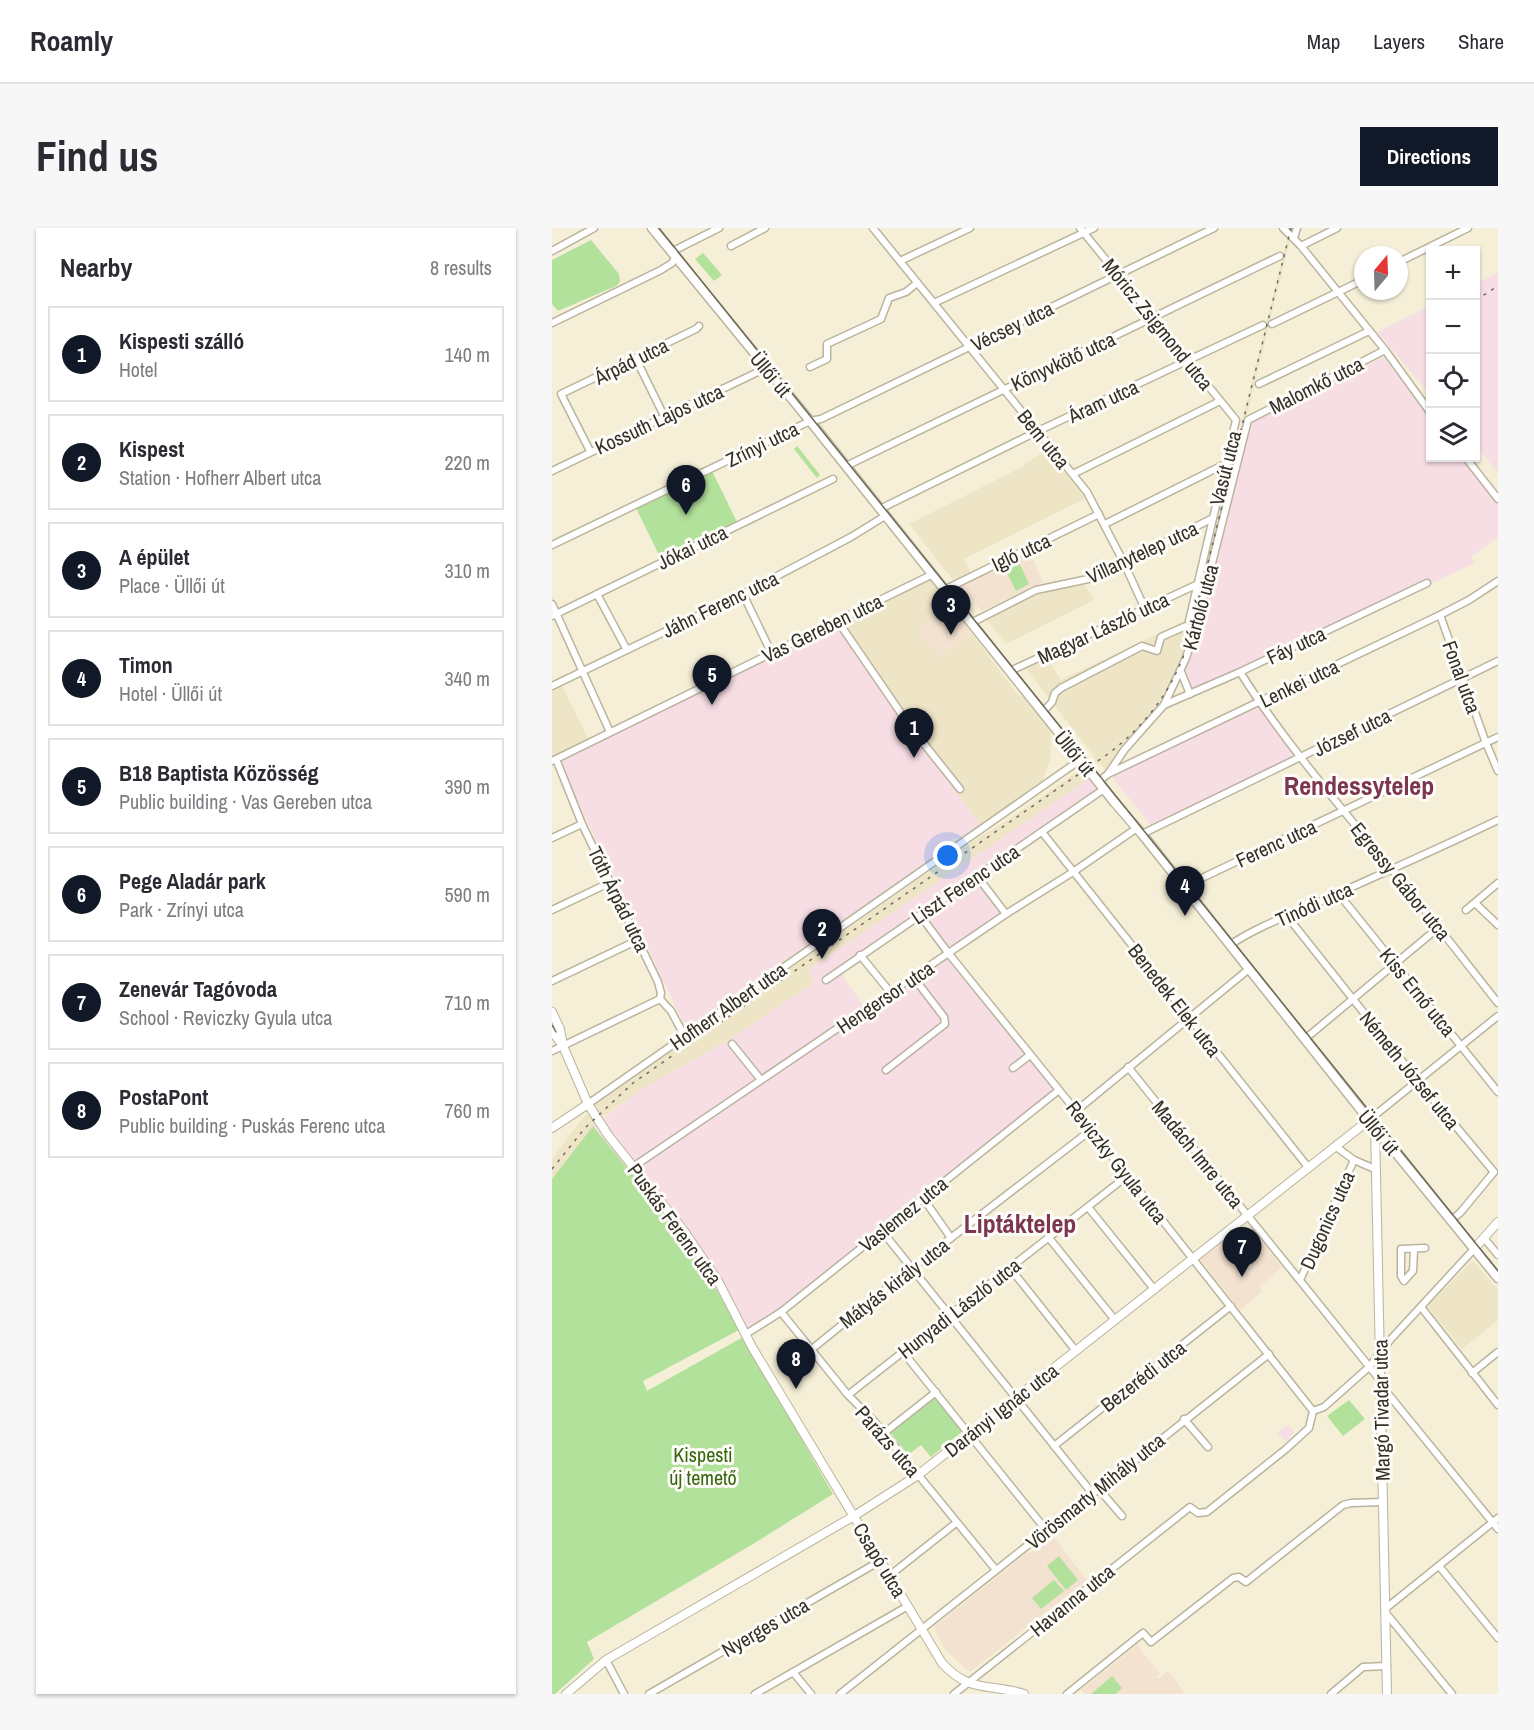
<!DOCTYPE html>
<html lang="en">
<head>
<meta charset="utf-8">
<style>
  :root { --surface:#fff; --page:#f7f7f7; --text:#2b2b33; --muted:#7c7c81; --line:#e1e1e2; --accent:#111827 }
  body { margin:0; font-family:"Archivo Narrow",sans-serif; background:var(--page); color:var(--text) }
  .controls { position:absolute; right:18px; top:18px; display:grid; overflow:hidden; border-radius:0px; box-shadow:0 2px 4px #0004 }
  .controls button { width:54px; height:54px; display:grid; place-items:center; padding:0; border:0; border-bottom:2px solid var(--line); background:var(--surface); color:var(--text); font:30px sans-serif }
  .compass { position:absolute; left:802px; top:18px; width:54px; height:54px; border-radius:50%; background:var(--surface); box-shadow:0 2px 4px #0004; rotate:19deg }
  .you { position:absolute; left:396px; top:628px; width:21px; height:21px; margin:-15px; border:4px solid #fff; border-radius:50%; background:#1a73e8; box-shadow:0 0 0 9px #1a73e833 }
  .badge { display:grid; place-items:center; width:39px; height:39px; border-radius:50%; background:var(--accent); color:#fff; font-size:20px; font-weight:700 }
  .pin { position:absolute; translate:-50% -50px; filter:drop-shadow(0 2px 3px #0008) }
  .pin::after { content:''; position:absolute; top:32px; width:21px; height:18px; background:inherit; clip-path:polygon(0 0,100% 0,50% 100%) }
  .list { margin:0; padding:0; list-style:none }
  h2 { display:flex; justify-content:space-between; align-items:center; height:78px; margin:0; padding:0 24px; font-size:26px }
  h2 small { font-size:20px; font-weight:400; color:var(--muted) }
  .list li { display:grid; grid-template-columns:39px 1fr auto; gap:18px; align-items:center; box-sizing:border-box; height:96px; margin:0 12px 12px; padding:0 12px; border:2px solid var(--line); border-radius:0px }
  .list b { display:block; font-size:22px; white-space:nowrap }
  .list p { margin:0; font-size:20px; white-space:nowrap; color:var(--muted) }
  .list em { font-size:20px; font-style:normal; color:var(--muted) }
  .icon { flex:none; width:33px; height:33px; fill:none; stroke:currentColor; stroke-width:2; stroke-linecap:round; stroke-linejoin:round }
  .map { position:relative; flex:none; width:946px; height:1466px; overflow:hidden; border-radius:0px }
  header { display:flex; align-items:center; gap:36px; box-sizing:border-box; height:84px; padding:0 30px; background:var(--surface); border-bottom:2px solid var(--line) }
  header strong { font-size:28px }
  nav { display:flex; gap:33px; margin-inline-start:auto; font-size:21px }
  .intro { display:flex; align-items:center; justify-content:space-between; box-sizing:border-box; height:144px; padding:0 36px }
  h1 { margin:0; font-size:42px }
  .button { padding:15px 27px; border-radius:0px; background:var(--accent); color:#fff; font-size:21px; font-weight:700 }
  main { display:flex; gap:36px; padding:0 36px }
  aside { flex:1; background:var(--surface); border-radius:0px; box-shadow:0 2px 4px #0004 }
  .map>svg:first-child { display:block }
  .built { fill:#eee4c6 }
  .industrial { fill:#f7dde4 }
  .education { fill:#f3e2d0 }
  .green { fill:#b2e19b }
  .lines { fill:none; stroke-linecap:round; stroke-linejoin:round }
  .minor-casing { stroke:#bab39d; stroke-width:9 }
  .tertiary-casing { stroke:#bab39d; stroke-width:10 }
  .secondary-casing { stroke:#bab39d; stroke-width:11 }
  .minor { stroke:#fff; stroke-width:6 }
  .tertiary { stroke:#fff; stroke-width:8 }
  .secondary { stroke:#fff; stroke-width:8 }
  .tram { stroke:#6e6a5c; stroke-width:1.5 }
  .rail { stroke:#6e6a5c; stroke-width:1.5; stroke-dasharray:3 6; stroke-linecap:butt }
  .labels { text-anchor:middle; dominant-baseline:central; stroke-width:6; stroke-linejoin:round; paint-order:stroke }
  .street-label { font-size:20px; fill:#333027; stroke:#fefcf8 }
  .park-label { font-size:20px; fill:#356610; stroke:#fefcf8 }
  .district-label { font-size:26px; font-weight:bold; fill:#7c3750; stroke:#fefcf8 }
</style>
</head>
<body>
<header>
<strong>Roamly</strong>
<nav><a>Map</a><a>Layers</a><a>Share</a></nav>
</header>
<div class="intro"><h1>Find us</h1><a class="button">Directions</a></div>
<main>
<aside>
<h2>Nearby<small>8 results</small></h2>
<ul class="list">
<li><span class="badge">1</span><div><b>Kispesti szálló</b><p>Hotel</p></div><em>140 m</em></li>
<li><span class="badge">2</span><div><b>Kispest</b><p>Station · Hofherr Albert utca</p></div><em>220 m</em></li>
<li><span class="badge">3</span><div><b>A épület</b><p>Place · Üllői út</p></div><em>310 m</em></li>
<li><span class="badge">4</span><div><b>Timon</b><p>Hotel · Üllői út</p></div><em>340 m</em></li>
<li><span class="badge">5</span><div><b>B18 Baptista Közösség</b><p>Public building · Vas Gereben utca</p></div><em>390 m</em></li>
<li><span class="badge">6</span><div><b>Pege Aladár park</b><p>Park · Zrínyi utca</p></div><em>590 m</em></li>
<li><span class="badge">7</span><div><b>Zenevár Tagóvoda</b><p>School · Reviczky Gyula utca</p></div><em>710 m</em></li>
<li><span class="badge">8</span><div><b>PostaPont</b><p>Public building · Puskás Ferenc utca</p></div><em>760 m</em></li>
</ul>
</aside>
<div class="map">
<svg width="946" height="1466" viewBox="0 0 946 1466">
  <rect width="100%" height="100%" fill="#f6efd7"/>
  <g class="built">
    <path d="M 738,0 L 741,0 L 646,388 L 635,424 L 613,469 L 604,482 L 579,510 L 554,543 L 547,534 L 532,545 L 537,551 L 256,742 L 264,754 L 175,813 L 110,850 L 61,881 L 41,898 L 0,951 L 0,931 L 34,886 L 40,888 L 38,877 L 114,824 L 160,795 L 427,609 L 447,598 L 544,531 L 474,441 L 496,431 L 509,452 L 641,389 Z"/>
    <path d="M 495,221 L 534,270 L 412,331 L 419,345 L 402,353 L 357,296 L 468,240 Z"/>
    <path d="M 378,350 L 396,376 L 365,401 L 386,429 L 420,406 L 468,469 L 471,466 L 497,499 L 499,506 L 498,533 L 490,554 L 428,597 L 357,500 L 285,395 Z"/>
    <path d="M 533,357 L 542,372 L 454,416 L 434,391 L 464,375 L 494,362 Z"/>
    <path d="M 8,454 L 38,514 L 0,533 L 0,458 Z"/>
    <path d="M 921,1033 L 946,1062 L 946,1092 L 910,1121 L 875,1078 Z"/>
  </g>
  <g class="industrial">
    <path d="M 946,44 L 946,245 L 924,218 L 924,56 Z"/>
    <path d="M 878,78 L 878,166 L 825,104 Z"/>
    <path d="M 831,129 L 878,189 L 878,230 L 910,230 L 946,275 L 946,309 L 919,329 L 923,335 L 880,355 L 871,354 L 639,463 L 629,439 L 635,424 L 693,196 Z"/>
    <path d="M 285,395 L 357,500 L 428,597 L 407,611 L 402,610 L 395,615 L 394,621 L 140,796 L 136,796 L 130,792 L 7,534 Z"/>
    <path d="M 708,477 L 745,530 L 600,599 L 560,549 Z"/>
    <path d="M 537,551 L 545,562 L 422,646 L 450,686 L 398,722 L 370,688 L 288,744 L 315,783 L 397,729 L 502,861 L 191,1109 L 142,1022 L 41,898 L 87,863 L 175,813 L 263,754 L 256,742 Z"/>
    <path d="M 736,1196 L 742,1204 L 734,1214 L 725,1205 Z"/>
  </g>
  <g class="education">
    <path d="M 478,325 L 491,354 L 429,383 L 408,358 Z"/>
    <path d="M 396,376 L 420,406 L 386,429 L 364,401 Z"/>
    <path d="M 671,1013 L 689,1034 L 711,1015 L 730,1039 L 707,1059 L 710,1063 L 688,1082 L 648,1031 Z"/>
    <path d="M 500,1307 L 535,1352 L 418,1444 L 413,1440 L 392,1420 L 384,1403 L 383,1398 L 475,1325 L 478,1325 Z"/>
    <path d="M 585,1417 L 608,1446 L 604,1449 L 606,1451 L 616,1443 L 634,1466 L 532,1466 L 529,1462 Z"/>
  </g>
  <g class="green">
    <path d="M 39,12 L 67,46 L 68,54 L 64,58 L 6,83 L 0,76 L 0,32 Z"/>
    <path d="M 151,25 L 170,47 L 162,53 L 143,31 Z"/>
    <path d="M 245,218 L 268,247 L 265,250 L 242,221 Z"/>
    <path d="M 160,243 L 185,294 L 109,331 L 84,280 Z"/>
    <path d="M 466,332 L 477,356 L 464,363 L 452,339 Z"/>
    <path d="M 41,898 L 142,1022 L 187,1102 L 91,1153 L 95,1163 L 191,1109 L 281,1266 L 201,1316 L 35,1414 L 42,1431 L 3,1466 L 0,1466 L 0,951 Z"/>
    <path d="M 383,1167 L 412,1202 L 379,1229 L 369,1217 L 356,1227 L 338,1204 Z"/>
    <path d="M 797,1172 L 813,1191 L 791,1208 L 775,1188 Z"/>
    <path d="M 507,1328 L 526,1352 L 514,1362 L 495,1338 Z"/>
    <path d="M 502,1352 L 512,1363 L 489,1381 L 480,1370 Z"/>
    <path d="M 560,1448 L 570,1460 L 563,1466 L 539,1466 Z"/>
  </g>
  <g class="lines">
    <defs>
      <g id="minor">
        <path d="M 321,0 L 535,264 L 572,335 L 593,381"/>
        <path d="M 528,0 L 684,192 L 637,393"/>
        <path d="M 731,0 L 749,18 L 833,122 L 878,184"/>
        <path d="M 742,10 L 745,0"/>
        <path d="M 179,18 L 213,0"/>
        <path d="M 749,18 L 785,0"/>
        <path d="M 0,23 L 42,0"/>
        <path d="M 119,24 L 167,0"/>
        <path d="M 348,33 L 418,0"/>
        <path d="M 847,34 L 916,0"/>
        <path d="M 382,75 L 542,0"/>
        <path d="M 0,95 L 109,42 L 120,35 L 123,30"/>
        <path d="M 720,96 L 811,52"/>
        <path d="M 84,131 L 113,190"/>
        <path d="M 258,139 L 275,131 L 275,116 L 329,91 L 337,70 L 354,64 L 365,55"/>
        <path d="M 707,156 L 817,103"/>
        <path d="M 38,223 L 9,166 L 144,101 L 147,98"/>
        <path d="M 914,230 L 946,271"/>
        <path d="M 294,238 L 728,28"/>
        <path d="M 0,243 L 214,140"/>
        <path d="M 521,246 L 668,173"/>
        <path d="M 328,281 L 486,203 L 711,97"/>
        <path d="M 553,296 L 675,235"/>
        <path d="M 0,317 L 258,193 L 269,191 L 662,0"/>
        <path d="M 392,362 L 547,286"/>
        <path d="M 45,366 L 75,422"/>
        <path d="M 191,366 L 219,424"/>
        <path d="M 0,376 L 58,504"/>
        <path d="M 888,387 L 934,515 L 946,543"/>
        <path d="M 0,388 L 281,251"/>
        <path d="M 285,392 L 357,497 L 408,561"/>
        <path d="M 419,395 L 484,362 L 541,350 L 661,290"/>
        <path d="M 458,443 L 644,357"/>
        <path d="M 629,444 L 638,466"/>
        <path d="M 688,444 C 733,515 788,578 841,643 C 877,686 911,731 946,775"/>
        <path d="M 0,458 L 191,366 L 299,309 L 333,288"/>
        <path d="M 612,477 L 688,444 L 875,355"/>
        <path d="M 490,485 L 500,474 L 503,465 L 509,460 L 590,418 L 605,423 L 609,409 L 634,398"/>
        <path d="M 4,531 L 30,596 L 106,754 L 109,765 L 108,771"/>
        <path d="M 0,533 L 379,347"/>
        <path d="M 556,546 L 573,521 L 612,477 L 634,430 L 646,391 L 696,192 L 833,122"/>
        <path d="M 546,554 L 556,546 L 888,387 L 917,372 L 946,353"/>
        <path d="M 490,604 L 756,939"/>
        <path d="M 590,606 L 946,433"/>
        <path d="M 0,610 L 30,596"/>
        <path d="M 425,648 L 454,686"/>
        <path d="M 631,659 L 946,509"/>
        <path d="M 786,665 L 946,864"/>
        <path d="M 923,675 L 946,697"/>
        <path d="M 0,682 L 59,654"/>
        <path d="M 914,682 L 946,655"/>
        <path d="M 368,687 L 397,726 L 524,883 L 761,1183"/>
        <path d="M 735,688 L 866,853 L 942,944 L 908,985 L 899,992"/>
        <path d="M 678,717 C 704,699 736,688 765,675 C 826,647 886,621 946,592"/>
        <path d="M 308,727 L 339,765"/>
        <path d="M 274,752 L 552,561"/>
        <path d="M 0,753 L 86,712"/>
        <path d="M 108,771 L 119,783 L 132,807"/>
        <path d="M 753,811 L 887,699"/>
        <path d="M 180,816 L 209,852"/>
        <path d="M 0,823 L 108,771"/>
        <path d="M 576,839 L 828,1152"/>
        <path d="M 461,840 L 478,827"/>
        <path d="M 334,842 L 393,796 L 392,789 L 362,750"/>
        <path d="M 36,876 L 528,532"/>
        <path d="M 524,883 L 697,741"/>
        <path d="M 817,892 L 946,788"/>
        <path d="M 783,918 L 802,932 L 823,941"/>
        <path d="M 81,939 L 454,686 L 521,644 L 585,600"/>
        <path d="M 371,970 L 399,1010"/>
        <path d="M 536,979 L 602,1061"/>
        <path d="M 330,1003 L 540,1265"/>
        <path d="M 497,1010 L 563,1092"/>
        <path d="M 932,1010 L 946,1027"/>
        <path d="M 862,1021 L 861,1043 L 852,1053 L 849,1048 L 849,1021 L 873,1020"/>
        <path d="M 458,1040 L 524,1123"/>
        <path d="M 748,1052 L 802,932"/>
        <path d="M 869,1079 L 946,1177"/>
        <path d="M 229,1084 L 296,1167 L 323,1194 L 444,1342"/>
        <path d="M 194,1106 L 229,1084 L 507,862"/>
        <path d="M 260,1121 L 360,1040 L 539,902"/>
        <path d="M 351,1124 L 494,1302"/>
        <path d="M 920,1145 L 946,1124"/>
        <path d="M 828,1162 L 837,1167 L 946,1301"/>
        <path d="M 296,1167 L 575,948"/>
        <path d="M 761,1183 L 772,1179 L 817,1139 L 839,1111 L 922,1021"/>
        <path d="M 632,1191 L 656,1219"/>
        <path d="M 332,1205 L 384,1164"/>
        <path d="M 502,1218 L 679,1078"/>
        <path d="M 546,1260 L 570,1288"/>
        <path d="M 887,1338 L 946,1410"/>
        <path d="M 337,1348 L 404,1295"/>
        <path d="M 833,1381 L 946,1290"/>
        <path d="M 833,1384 L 900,1466"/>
        <path d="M 54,1432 L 72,1466"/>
        <path d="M 241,1444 L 259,1466"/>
        <path d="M 97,1466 L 328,1333"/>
        <path d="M 203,1466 L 356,1378"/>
        <path d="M 288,1466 L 717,1126"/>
        <path d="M 402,1466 L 638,1279 L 646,1285 L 655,1284 L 734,1221 L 757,1200 L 761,1183"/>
        <path d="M 515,1466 L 591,1405 L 599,1414 L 681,1350 L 687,1349 L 694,1354 L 791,1277 L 799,1275 L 831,1274"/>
        <path d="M 779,1466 L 811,1439 L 835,1438"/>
      </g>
      <g id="tertiary">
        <path d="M 0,784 L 8,801 L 11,818 L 36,876 L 56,907 L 132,1003 L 166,1053 L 200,1119 L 390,1435 C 418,1466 439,1455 472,1466"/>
        <path d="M 0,803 L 8,814"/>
        <path d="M 823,898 L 835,1466"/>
        <path d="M 0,900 L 36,876"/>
        <path d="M 922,1021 L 946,994"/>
        <path d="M 14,1466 L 54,1432 L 302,1288 L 366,1247 L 817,892"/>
      </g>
      <path id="secondary" d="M 100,0 L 258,193 L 563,575 L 590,606 L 813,887 L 946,1050"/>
    </defs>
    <use href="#minor" class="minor-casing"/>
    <use href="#tertiary" class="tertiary-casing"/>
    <use href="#secondary" class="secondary-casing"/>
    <use href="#minor" class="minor"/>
    <use href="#tertiary" class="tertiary"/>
    <use href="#secondary" class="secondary"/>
    <g class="tram">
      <path d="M 107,0 L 946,1043"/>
      <path d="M 0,797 L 4,804"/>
    </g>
    <g class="rail">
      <path d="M 924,72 L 946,58"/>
      <path d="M 0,941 L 33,900 L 81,855 L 553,528 C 593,499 621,462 636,415 L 739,0"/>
    </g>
  </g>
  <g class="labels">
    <g class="street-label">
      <text transform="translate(606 96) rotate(51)">Móricz Zsigmond utca</text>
      <text transform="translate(460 98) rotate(-26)">Vécsey utca</text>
      <text transform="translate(79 133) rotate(-26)">Árpád utca</text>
      <text transform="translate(511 133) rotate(-25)">Könyvkötő utca</text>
      <text transform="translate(219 146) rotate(50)">Üllői út</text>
      <text transform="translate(764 157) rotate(-27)">Malomkő utca</text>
      <text transform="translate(551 173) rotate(-25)">Áram utca</text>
      <text transform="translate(107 191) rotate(-25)">Kossuth Lajos utca</text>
      <text transform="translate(492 211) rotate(51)">Bem utca</text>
      <text transform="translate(210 216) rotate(-26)">Zrínyi utca</text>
      <text transform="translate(673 240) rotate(-76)">Vasút utca</text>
      <text transform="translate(140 319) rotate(-26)">Jókai utca</text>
      <text transform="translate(469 324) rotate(-25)">Igló utca</text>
      <text transform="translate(590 324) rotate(-25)">Villanytelep utca</text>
      <text transform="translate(168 376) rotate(-26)">Jáhn Ferenc utca</text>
      <text transform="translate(648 379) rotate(-75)">Kártoló utca</text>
      <text transform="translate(270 400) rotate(-26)">Vas Gereben utca</text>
      <text transform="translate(551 400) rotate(-25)">Magyar László utca</text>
      <text transform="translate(744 417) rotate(-25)">Fáy utca</text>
      <text transform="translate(910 449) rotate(70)">Fonal utca</text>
      <text transform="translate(747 455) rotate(-26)">Lenkei utca</text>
      <text transform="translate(800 504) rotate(-26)">József utca</text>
      <text transform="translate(523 525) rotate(51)">Üllői út</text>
      <text transform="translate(724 615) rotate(-25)">Ferenc utca</text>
      <text transform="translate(849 653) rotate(51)">Egressy Gábor utca</text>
      <text transform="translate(413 656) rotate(-34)">Liszt Ferenc utca</text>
      <text transform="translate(67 671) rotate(64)">Tóth Árpád utca</text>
      <text transform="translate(762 676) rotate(-24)">Tinódi utca</text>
      <text transform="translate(866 764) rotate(51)">Kiss Ernő utca</text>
      <text transform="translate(333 769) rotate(-34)">Hengersor utca</text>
      <text transform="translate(623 772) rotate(52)">Benedek Elek utca</text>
      <text transform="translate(176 778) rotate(-35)">Hofherr Albert utca</text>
      <text transform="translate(858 842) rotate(51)">Németh József utca</text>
      <text transform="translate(827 904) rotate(50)">Üllői út</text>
      <text transform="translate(646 926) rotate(51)">Madách Imre utca</text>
      <text transform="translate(565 934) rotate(52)">Reviczky Gyula utca</text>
      <text transform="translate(351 986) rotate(-39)">Vaslemez utca</text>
      <text transform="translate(775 992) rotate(-66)">Dugonics utca</text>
      <text transform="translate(123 996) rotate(54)">Puskás Ferenc utca</text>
      <text transform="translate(342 1055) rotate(-38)">Mátyás király utca</text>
      <text transform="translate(407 1080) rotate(-38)">Hunyadi László utca</text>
      <text transform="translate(591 1148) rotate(-38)">Bezerédi utca</text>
      <text transform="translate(449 1182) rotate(-38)">Darányi Ignác utca</text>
      <text transform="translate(829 1182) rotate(-91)">Margó Tivadar utca</text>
      <text transform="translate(336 1213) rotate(49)">Parázs utca</text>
      <text transform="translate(543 1263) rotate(-39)">Vörösmarty Mihály utca</text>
      <text transform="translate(328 1332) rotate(59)">Csapó utca</text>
      <text transform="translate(520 1372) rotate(-39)">Havanna utca</text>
      <text transform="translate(213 1399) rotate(-30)">Nyerges utca</text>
    </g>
    <g class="park-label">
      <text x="151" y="1226">Kispesti<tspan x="151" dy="23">új temető</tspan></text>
    </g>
    <g class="district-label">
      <text x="807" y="557">Rendessytelep</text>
      <text x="468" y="995">Liptáktelep</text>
    </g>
  </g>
</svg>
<div class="controls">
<button>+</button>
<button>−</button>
<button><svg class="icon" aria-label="locate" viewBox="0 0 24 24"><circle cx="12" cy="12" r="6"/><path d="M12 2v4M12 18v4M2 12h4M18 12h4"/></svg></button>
<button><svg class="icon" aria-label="layers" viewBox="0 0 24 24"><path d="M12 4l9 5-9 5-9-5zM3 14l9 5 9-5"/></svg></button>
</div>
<svg class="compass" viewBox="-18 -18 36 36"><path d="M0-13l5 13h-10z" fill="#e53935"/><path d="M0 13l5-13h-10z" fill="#7c7c81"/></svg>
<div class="you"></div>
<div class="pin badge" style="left:362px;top:530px">1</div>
<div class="pin badge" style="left:270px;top:731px">2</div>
<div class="pin badge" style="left:399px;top:407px">3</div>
<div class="pin badge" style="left:633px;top:688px">4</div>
<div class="pin badge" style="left:160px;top:477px">5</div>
<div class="pin badge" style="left:134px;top:287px">6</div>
<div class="pin badge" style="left:690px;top:1049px">7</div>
<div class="pin badge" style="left:244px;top:1161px">8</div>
</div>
</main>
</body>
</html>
